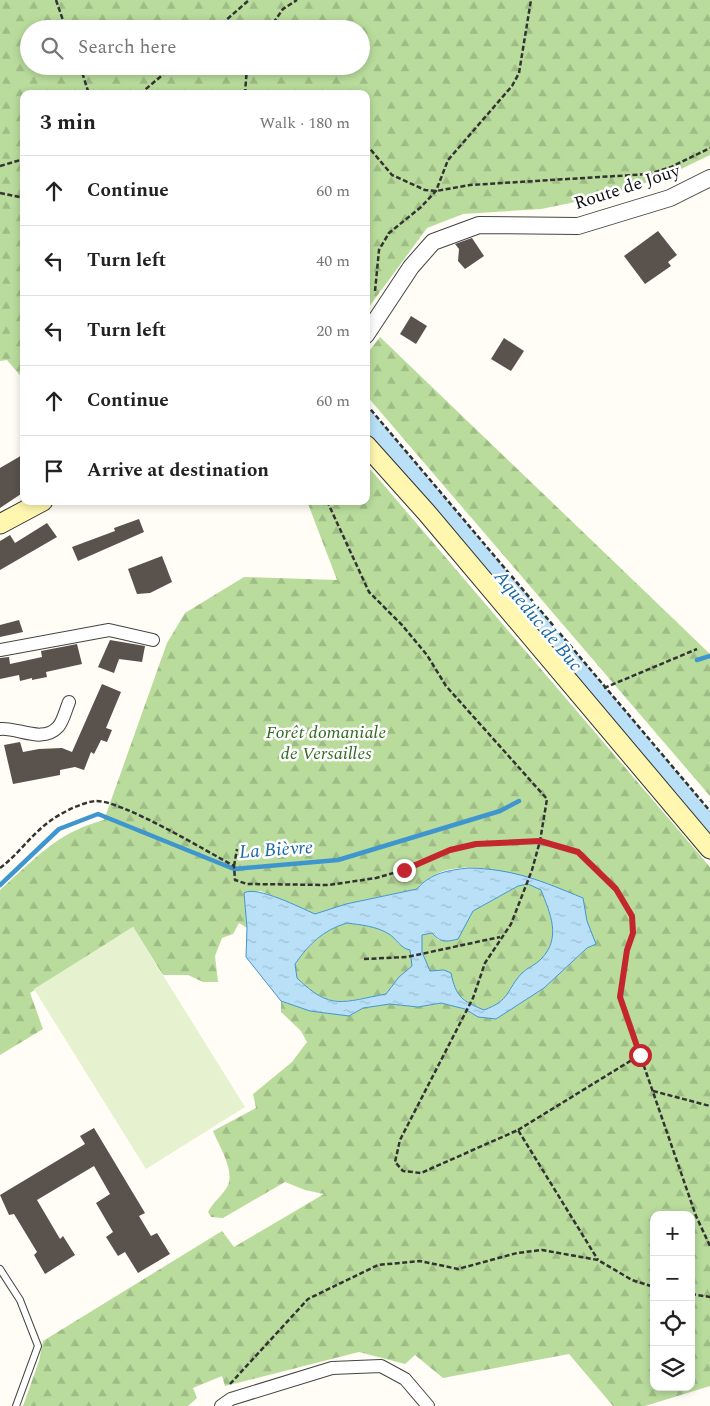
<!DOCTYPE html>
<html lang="en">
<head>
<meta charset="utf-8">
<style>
  :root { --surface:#fff; --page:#f6f6f6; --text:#222; --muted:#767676; --line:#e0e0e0 }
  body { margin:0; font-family:Spectral,serif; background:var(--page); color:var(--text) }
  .controls { position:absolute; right:15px; bottom:15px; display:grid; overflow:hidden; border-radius:10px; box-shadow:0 2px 8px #0003 }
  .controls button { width:45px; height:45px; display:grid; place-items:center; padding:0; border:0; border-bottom:1px solid var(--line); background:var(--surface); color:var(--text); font:25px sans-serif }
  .stop { position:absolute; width:15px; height:15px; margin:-11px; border:4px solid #c4262e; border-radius:50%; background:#fff }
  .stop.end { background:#c4262e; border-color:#fff; box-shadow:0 1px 5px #0008 }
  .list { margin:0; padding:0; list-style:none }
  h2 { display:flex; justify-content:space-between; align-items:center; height:65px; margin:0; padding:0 20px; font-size:21px }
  h2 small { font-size:16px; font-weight:400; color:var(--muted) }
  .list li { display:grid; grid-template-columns:32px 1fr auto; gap:15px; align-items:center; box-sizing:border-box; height:70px; padding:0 20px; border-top:1px solid var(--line) }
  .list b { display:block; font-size:19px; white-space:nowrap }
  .list em { font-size:16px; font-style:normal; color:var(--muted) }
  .icon { flex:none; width:28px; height:28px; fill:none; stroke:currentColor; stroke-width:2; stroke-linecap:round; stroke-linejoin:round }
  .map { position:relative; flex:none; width:710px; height:1406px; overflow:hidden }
  .search { position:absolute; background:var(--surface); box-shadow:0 2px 8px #0003; left:20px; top:20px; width:350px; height:55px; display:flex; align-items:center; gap:12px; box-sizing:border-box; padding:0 18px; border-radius:28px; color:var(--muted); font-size:19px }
  .panel { position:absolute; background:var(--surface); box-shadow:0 2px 8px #0003; left:20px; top:90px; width:350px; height:415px; border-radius:10px }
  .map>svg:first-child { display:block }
  .forest { fill:url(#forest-firs); fill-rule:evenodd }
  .pitch { fill:#e6f2cf }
  .water { fill:url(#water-ripples); stroke:#3f96cf; fill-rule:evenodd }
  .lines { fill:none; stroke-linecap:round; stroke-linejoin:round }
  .stream { stroke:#3f96cf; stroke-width:4.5 }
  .canal { stroke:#b9e0f7; stroke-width:16 }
  .building { fill:#5a524d }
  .service-casing { stroke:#444; stroke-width:8 }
  .minor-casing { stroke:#444; stroke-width:14 }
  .tertiary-casing { stroke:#444; stroke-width:18 }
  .secondary-casing { stroke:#333; stroke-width:21 }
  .path { stroke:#333; stroke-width:2.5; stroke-dasharray:5 2.5; stroke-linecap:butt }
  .service { stroke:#fff; stroke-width:6 }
  .minor { stroke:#fff; stroke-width:12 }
  .tertiary { stroke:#fff; stroke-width:16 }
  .secondary { stroke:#fff6b0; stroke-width:19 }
  .route { stroke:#c4262e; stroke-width:6 }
  .labels { text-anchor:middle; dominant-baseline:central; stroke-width:5; stroke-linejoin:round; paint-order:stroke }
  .street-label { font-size:18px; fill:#111; stroke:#fff }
  .park-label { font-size:18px; font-style:italic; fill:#2f6b1f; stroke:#fff }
  .water-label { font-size:19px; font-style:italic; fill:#1768a6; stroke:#fff }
</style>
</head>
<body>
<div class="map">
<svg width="710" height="1406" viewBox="0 0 710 1406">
  <defs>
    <pattern id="forest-firs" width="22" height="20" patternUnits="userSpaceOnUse" patternTransform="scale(1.25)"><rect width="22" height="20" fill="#b9dc9c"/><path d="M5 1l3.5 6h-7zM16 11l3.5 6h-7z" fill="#9ebc85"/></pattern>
    <pattern id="water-ripples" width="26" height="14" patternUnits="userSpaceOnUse" patternTransform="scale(1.25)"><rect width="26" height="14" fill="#b9e0f7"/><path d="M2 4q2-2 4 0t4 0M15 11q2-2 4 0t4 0" fill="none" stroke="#9ebfd3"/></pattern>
  </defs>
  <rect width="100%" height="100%" fill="#fffdf5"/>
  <g class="forest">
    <path d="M 0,0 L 710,0 L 710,155 L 662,178 L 595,198 L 541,209 L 463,214 L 427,228 L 366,311 L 366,94 L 24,94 L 24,380 L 7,360 L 0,361 ZM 29,29 L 361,29 L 361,66 L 29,66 Z"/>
    <path d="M 380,337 L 710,654 L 710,796 L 366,395 L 366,355 Z"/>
    <path d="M 366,468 L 371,470 L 710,867 L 710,1386 L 645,1406 L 613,1406 L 569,1354 L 443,1378 L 415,1355 L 405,1364 L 359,1352 L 225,1386 L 222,1376 L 193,1388 L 197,1398 L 188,1406 L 23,1406 L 39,1361 L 43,1341 L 222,1231 L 234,1247 L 324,1194 L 305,1190 L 285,1182 L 223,1218 L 211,1217 L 208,1212 C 213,1202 222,1196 227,1187 C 236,1172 219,1146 213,1131 L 256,1108 L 253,1094 L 292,1062 L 307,1042 L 301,1031 L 281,1012 L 281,1001 L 310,1011 L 349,1016 L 363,1008 L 390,1004 L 418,1007 L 441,1003 L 466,1009 L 478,1017 L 496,1019 L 544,988 L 587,948 L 596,944 L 587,921 L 583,898 C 539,883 455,843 417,889 L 346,904 L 315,914 L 261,891 L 244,893 L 247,928 L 239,923 L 233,934 L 222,938 L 215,956 L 218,982 L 203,982 L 188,975 L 163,975 L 133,927 L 30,993 L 43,1029 L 0,1055 L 0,890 C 35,859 57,832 104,820 L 167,643 L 185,613 L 244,577 L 337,580 L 307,501 L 366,501 ZM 654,1215 L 691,1215 L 691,1387 L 654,1387 Z"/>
    <path d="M 528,884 L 541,890 C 550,913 562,938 541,959 C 536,965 528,967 522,973 C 506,990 511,1000 484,1010 C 460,1000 455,993 444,970 L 430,971 L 422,952 L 422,935 L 432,932 L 438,940 L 458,939 L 473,911 L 518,886 Z"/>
    <path d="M 347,923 C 361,925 376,926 389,934 C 397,939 399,948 410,949 L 412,966 L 399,977 L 386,994 C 342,1001 332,1011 297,978 L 295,964 C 310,944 323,930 347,923 Z"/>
  </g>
  <path class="pitch" d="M 133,927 L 245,1107 L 146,1169 L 34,989 Z"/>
  <path class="water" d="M 469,868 C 514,869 542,881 583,898 L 587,921 L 596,944 L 587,948 L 544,988 L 496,1019 L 478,1017 L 465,1009 L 441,1003 L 418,1007 L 390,1004 L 363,1008 L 349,1016 L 310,1011 L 281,1001 L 246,957 L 247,928 L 244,893 C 256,885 301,908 315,914 L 346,904 L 417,889 C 430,873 449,870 469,868 ZM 528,884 L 541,890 C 550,913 562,938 541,959 C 536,965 528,967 522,973 C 506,990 511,1000 484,1010 C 462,1001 456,997 451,973 L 444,970 L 430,971 L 422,952 L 422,935 L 432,933 C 441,943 446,942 458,939 L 473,911 L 518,886 ZM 347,923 C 361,925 376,926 389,934 C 397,939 400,948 410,950 L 412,966 L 399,977 L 386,994 C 342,1002 331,1011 297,978 L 295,964 C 309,944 323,930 347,923 Z"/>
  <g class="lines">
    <g class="stream">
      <path d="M 697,660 L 710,656"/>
      <path d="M 0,885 L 59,829 L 98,814 L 234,869 L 338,860 L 500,811 L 519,801"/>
    </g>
    <path class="canal" d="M 366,417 L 710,824"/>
  </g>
  <g class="building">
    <path d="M 658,231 L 677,255 L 668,262 L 671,266 L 645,284 L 624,256 Z"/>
    <path d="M 472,238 L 484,256 L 465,269 L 458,261 L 459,249 L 455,244 Z"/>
    <path d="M 411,316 L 427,326 L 416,344 L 400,334 Z"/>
    <path d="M 504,338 L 524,351 L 511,371 L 491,359 Z"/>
    <path d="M 24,454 L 24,492 L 0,508 L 0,468 Z"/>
    <path d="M 139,519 L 144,532 L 78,561 L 72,547 L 115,531 L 114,528 Z"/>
    <path d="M 47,523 L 57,537 L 0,570 L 0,541 L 10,535 L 15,543 Z"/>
    <path d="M 162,556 L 172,582 L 150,593 L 137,594 L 128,569 Z"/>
    <path d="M 19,620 L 23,632 L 0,637 L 0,625 Z"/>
    <path d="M 110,640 L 145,646 L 142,662 L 119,659 L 114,673 L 98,667 Z"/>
    <path d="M 77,644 L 82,664 L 46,672 L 47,677 L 32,680 L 32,678 L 20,681 L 19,675 L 0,679 L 0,658 L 9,657 L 10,664 L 42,657 L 41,651 Z"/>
    <path d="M 102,684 L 121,692 L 106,728 L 112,730 L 107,742 L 101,740 L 94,754 L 91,752 L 84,770 L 75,767 L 60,770 L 60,775 L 13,784 L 4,745 L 20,742 L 23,752 L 39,749 L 62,748 L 72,752 Z"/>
    <path d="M 94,1128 L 145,1213 L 139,1216 L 151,1236 L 157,1233 L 170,1254 L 138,1273 L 125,1252 L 118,1256 L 106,1237 L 113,1232 L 96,1203 L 110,1194 L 94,1166 L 37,1200 L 60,1239 L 63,1236 L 75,1255 L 45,1274 L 34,1255 L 37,1252 L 14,1214 L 9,1215 L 0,1195 L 85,1144 L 80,1136 Z"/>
  </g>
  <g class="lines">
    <defs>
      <path id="service" d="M 0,1269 L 20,1300 L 38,1346 L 16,1406"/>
      <g id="minor">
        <path d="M 0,650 L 109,630 L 153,640"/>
        <path d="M 0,729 C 18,727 42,744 58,727 C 63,722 66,709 69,702"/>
        <path d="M 221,1406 L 231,1399 L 332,1368 L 381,1366 L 405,1379 L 428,1406"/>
      </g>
      <path id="tertiary" d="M 366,335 L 411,267 L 433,242 L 479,225 L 578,226 L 670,198 L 710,178"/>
      <g id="secondary">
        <path d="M 366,445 L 426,512 L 710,849"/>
        <path d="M 0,524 L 43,501"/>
      </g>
    </defs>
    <use href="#service" class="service-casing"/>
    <use href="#minor" class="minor-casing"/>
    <use href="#tertiary" class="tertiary-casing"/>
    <use href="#secondary" class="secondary-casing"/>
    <g class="path">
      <path d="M 56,0 L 66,29"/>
      <path d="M 216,29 L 249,0"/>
      <path d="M 269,29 L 283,9 L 297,0"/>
      <path d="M 80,66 L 89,94"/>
      <path d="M 140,94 L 173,66"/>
      <path d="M 245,94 L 247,66"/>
      <path d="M 366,144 L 392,175 L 425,190 L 436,191 L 470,185 L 649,174 L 671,167 L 710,148"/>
      <path d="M 0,166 L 24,159"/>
      <path d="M 0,193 L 24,198"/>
      <path d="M 375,291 L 379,250 L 389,233 L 421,207 L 436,191 L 448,160 L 512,86 L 519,73 L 531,0"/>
      <path d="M 366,404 L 710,811"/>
      <path d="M 327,501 L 369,592 L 402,625 L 427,655 L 446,686 L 547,799 L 540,841 L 532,870 L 511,924 L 485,963 L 473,998 L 400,1140 L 395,1162 L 403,1171 L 421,1173 L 518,1130 L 598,1260"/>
      <path d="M 604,688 L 697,649"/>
      <path d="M 234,866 L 237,849"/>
      <path d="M 0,868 C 19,854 33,832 53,819 C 65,811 81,803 95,801 C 120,799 208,852 234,866 L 235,880 L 247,884 L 329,885 L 376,878 L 404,870 L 451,850 L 476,844 L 540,841 L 578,852 L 616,889 L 632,916 L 633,933 L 627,951 L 620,997 L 696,1216 L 710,1246"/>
      <path d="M 364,959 L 407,957 L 500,937"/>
      <path d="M 653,1091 L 710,1106"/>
      <path d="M 518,1130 L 640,1055"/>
      <path d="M 691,1294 L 710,1297"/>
      <path d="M 230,1384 L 308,1299 L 378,1265 L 420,1261 L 458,1269 L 517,1253 L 542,1250 L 598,1260 L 632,1280 L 654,1287"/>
    </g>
    <use href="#service" class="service"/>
    <use href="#minor" class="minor"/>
    <use href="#tertiary" class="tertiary"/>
    <use href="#secondary" class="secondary"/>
  </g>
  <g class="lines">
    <path class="route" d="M 404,870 L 450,850 L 476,844 L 540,841 L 578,852 L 616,889 L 632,916 L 633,933 L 627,950 L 620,997 L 640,1055"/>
  </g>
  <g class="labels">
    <g class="street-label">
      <text transform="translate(627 187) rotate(-18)">Route de Jouy</text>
    </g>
    <g class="park-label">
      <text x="326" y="732">Forêt domaniale<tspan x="326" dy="21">de Versailles</tspan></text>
    </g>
    <g class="water-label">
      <text transform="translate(538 621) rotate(50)">Aqueduc de Buc</text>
      <text transform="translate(276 850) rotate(-4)">La Bièvre</text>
    </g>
  </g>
</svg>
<div class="controls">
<button>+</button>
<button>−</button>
<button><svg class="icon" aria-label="locate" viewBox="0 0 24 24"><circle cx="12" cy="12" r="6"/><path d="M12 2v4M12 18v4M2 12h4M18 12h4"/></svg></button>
<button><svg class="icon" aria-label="layers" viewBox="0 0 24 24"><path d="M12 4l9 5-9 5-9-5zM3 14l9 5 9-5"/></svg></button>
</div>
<div class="stop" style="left:640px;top:1055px"></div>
<div class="stop end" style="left:404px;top:870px"></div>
<div class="search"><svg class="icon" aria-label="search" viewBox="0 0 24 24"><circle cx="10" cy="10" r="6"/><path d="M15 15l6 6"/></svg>Search here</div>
<section class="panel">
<h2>3 min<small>Walk · 180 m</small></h2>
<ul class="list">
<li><svg class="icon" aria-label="ahead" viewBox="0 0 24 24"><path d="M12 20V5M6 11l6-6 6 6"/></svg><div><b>Continue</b></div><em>60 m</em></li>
<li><svg class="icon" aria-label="left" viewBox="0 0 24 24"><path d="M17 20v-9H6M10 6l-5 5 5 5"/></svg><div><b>Turn left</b></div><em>40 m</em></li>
<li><svg class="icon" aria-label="left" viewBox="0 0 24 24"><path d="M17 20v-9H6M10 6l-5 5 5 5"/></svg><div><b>Turn left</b></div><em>20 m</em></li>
<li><svg class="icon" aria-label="ahead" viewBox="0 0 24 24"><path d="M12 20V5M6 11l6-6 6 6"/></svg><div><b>Continue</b></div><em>60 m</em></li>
<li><svg class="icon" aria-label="arrive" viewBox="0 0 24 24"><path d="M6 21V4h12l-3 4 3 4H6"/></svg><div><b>Arrive at destination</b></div></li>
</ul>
</section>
</div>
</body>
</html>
